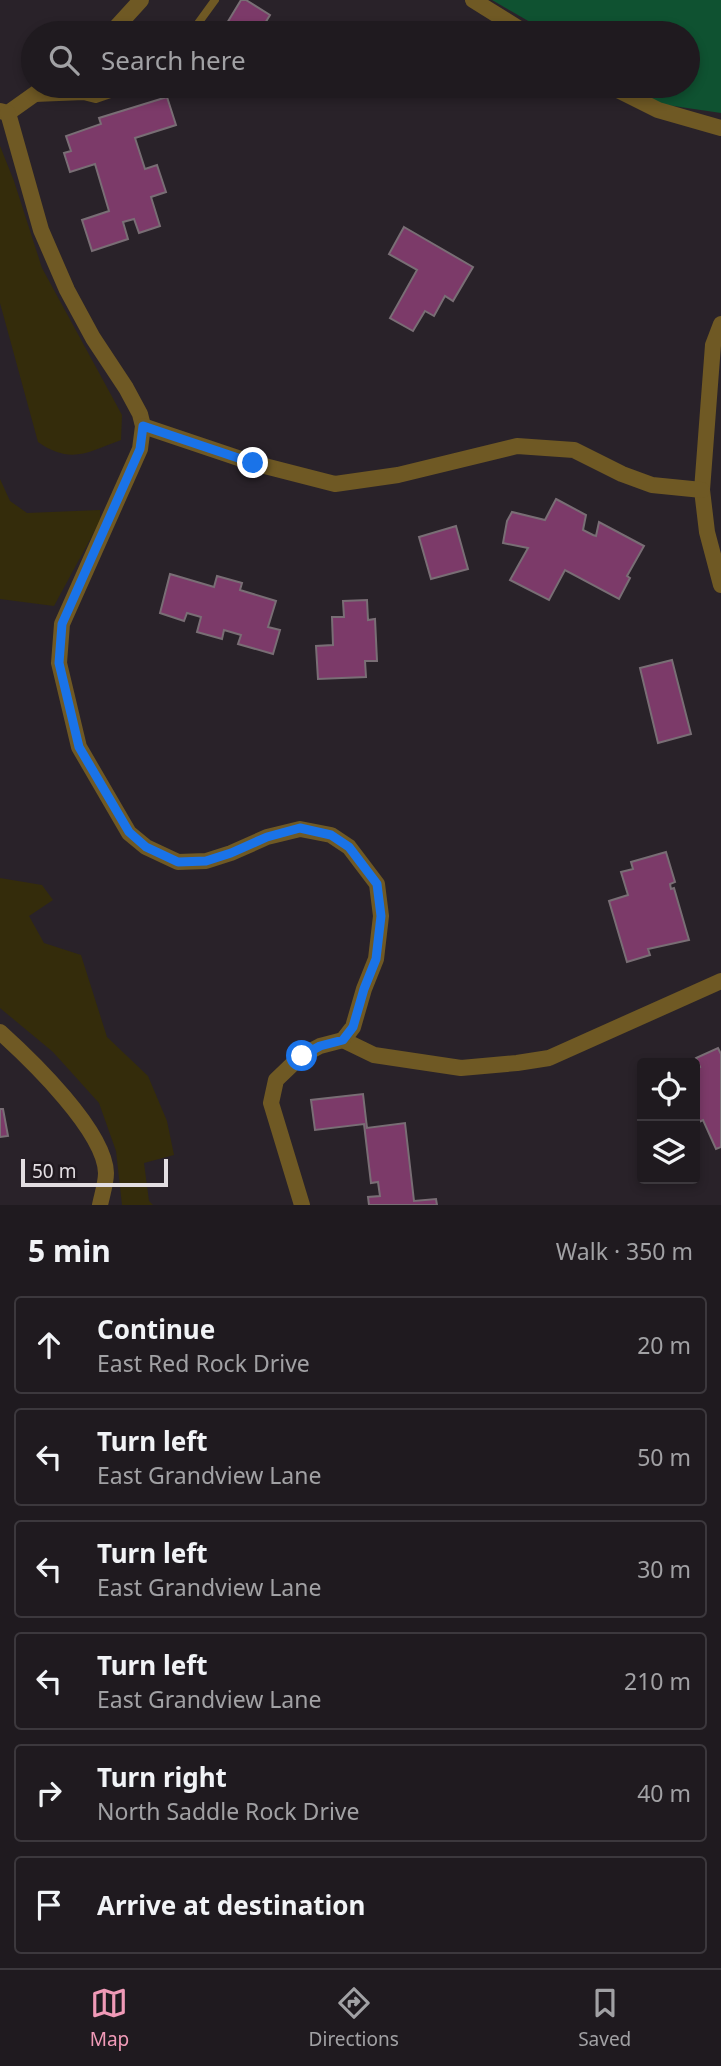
<!DOCTYPE html>
<html lang="en">
<head>
<meta charset="utf-8">
<style>
  :root { --surface:#1f1a1f; --page:#2c272c; --text:#f1f3f6; --muted:#a1a1a4; --line:#3c383d; --accent:#f09ab7 }
  body { margin:0; font-family:"Noto Sans",sans-serif; background:var(--page); color:var(--text) }
  .controls { position:absolute; right:21px; bottom:21px; display:grid; overflow:hidden; border-radius:7px; box-shadow:0 4px 10px #0003 }
  .controls button { width:63px; height:63px; display:grid; place-items:center; padding:0; border:0; border-bottom:2px solid var(--line); background:var(--surface); color:var(--text); font:35px sans-serif }
  .scale { position:absolute; left:21px; bottom:18px; width:147px; box-sizing:border-box; padding-left:7px; border:4px solid #e3dee2; border-top:0; font-size:19px; line-height:24px; white-space:nowrap; color:#e3dee2; -webkit-text-stroke:5px #20191f; paint-order:stroke }
  .stop { position:absolute; width:21px; height:21px; margin:-16px; border:5px solid #1a73e8; border-radius:50%; background:#fff }
  .stop.end { background:#1a73e8; border-color:#fff; box-shadow:0 2px 7px #0008 }
  .list { margin:0; padding:0; list-style:none }
  h2 { display:flex; justify-content:space-between; align-items:center; height:91px; margin:0; padding:0 28px; font-size:30px }
  h2 small { font-size:23px; font-weight:400; color:var(--muted) }
  .list li { display:grid; grid-template-columns:46px 1fr auto; gap:21px; align-items:center; box-sizing:border-box; height:98px; margin:0 14px 14px; padding:0 14px; border:2px solid var(--line); border-radius:7px }
  .list b { display:block; font-size:26px; white-space:nowrap }
  .list p { margin:0; font-size:23px; white-space:nowrap; color:var(--muted) }
  .list em { font-size:23px; font-style:normal; color:var(--muted) }
  .icon { flex:none; width:38px; height:38px; fill:none; stroke:currentColor; stroke-width:2; stroke-linecap:round; stroke-linejoin:round }
  .map { position:relative; flex:none; width:721px; height:1205px; overflow:hidden }
  .search { position:absolute; background:var(--surface); box-shadow:0 4px 10px #0003; left:21px; right:21px; top:21px; height:77px; display:flex; align-items:center; gap:18px; box-sizing:border-box; padding:0 24px; border-radius:38px; color:var(--muted); font-size:26px }
  .sheet { height:763px; background:var(--surface) }
  nav { display:flex; justify-content:space-around; align-items:center; box-sizing:border-box; height:98px; border-top:2px solid var(--line); background:var(--surface); font-size:19px; color:var(--muted) }
  nav a { display:grid; justify-items:center; gap:4px }
  nav .on { color:var(--accent) }
  .map>svg:first-child { display:block }
  .green { fill:#0f5231 }
  .sand { fill:#342c0b }
  .building { fill:#7c3a69; stroke:#796e75; stroke-width:2 }
  .lines { fill:none; stroke-linecap:round; stroke-linejoin:round }
  .lane { stroke:#6f5924; stroke-width:8 }
  .street { stroke:#6f5924; stroke-width:16 }
  .route { stroke:#1a73e8; stroke-width:9 }
</style>
</head>
<body>
<div class="map">
<svg width="721" height="1205" viewBox="0 0 721 1205">
  <rect width="100%" height="100%" fill="#292229"/>
  <path class="green" d="M 492,0 L 721,0 L 721,113 L 660,104 L 633,86 L 688,86 L 688,33 L 549,33 Z"/>
  <g class="sand">
    <path d="M 0,146 L 14,181 L 42,268 L 122,415 L 121,440 C 88,452 71,465 38,442 L 0,303 Z"/>
    <path d="M 0,479 L 10,501 L 27,513 L 100,510 L 100,521 L 54,606 L 0,599 Z"/>
    <path d="M 0,878 L 42,885 L 53,900 L 29,916 L 44,943 L 81,955 L 107,1037 L 148,1076 L 167,1121 L 174,1155 L 144,1163 L 149,1201 L 153,1205 L 122,1205 L 116,1151 L 99,1103 L 53,1052 L 0,1008 Z"/>
  </g>
  <g class="building">
    <path d="M 241,0 L 246,0 L 270,15 L 259,33 L 221,33 Z"/>
    <path d="M 167,97 L 176,125 L 135,138 L 145,169 L 157,165 L 166,192 L 151,197 L 160,226 L 139,233 L 134,219 L 123,222 L 128,239 L 92,251 L 82,220 L 109,211 L 95,164 L 70,172 L 64,153 L 71,151 L 66,136 L 101,124 L 99,118 Z"/>
    <path d="M 404,227 L 473,267 L 453,301 L 445,296 L 434,316 L 425,311 L 413,331 L 390,318 L 417,270 L 389,254 Z"/>
    <path d="M 556,499 L 586,515 L 583,530 L 593,535 L 596,536 L 599,522 L 644,546 L 627,576 L 630,578 L 619,599 L 565,570 L 549,600 L 510,580 L 528,548 L 503,543 L 507,521 L 512,512 L 545,520 Z"/>
    <path d="M 456,526 L 468,569 L 431,579 L 419,537 Z"/>
    <path d="M 170,574 L 214,587 L 217,576 L 242,583 L 240,590 L 276,601 L 268,627 L 280,630 L 273,654 L 238,644 L 241,635 L 224,630 L 222,639 L 197,632 L 201,617 L 187,613 L 184,621 L 160,613 Z"/>
    <path d="M 367,600 L 368,620 L 375,619 L 377,661 L 365,661 L 366,677 L 318,679 L 316,646 L 333,645 L 332,617 L 344,617 L 343,601 Z"/>
    <path d="M 672,660 L 691,734 L 658,743 L 640,668 Z"/>
    <path d="M 666,852 L 675,882 L 670,884 L 671,889 L 674,888 L 689,940 L 648,949 L 650,955 L 627,962 L 609,901 L 628,895 L 621,872 L 633,869 L 631,862 Z"/>
    <path d="M 718,1048 L 721,1054 L 721,1147 L 716,1149 L 703,1120 L 697,1123 L 695,1117 L 695,1069 L 700,1067 L 696,1058 Z"/>
    <path d="M 363,1094 L 367,1128 L 405,1123 L 414,1201 L 436,1199 L 437,1205 L 369,1205 L 368,1197 L 380,1196 L 378,1182 L 371,1183 L 364,1124 L 315,1130 L 311,1100 Z"/>
    <path d="M 0,1109 L 3,1109 L 8,1136 L 0,1137 Z"/>
  </g>
  <g class="lines">
    <g class="lane">
      <path d="M 191,33 L 215,0"/>
      <path d="M 34,98 L 84,96 L 96,99 L 134,86"/>
    </g>
    <g class="street">
      <path d="M 473,0 L 526,33"/>
      <path d="M 111,33 L 141,0"/>
      <path d="M 610,86 L 658,110 L 721,128"/>
      <path d="M 0,111 L 8,113 L 46,86"/>
      <path d="M 8,113 L 41,230 L 67,290 L 93,338 L 126,388 L 140,414 L 143,426 L 140,449 L 62,624 L 59,663 L 79,747 L 129,833 L 146,847 L 178,862 L 206,861 L 231,853 L 267,837 L 300,829 L 331,835 L 349,847 L 377,884 L 381,916 L 376,959 L 364,989 L 353,1027 L 343,1040"/>
      <path d="M 721,324 L 713,345 L 702,490 L 707,532 L 721,585"/>
      <path d="M 143,426 L 253,463 L 335,484 L 398,475 L 517,446 L 574,450 L 622,474 L 652,485 L 702,490"/>
      <path d="M 0,1032 C 31,1060 105,1131 106,1173 C 106,1183 102,1195 100,1205"/>
      <path d="M 343,1040 L 374,1055 L 461,1068 L 517,1063 L 549,1058 L 721,981"/>
      <path d="M 302,1205 L 271,1103 L 276,1080 L 301,1056 L 320,1046 L 343,1040"/>
    </g>
  </g>
  <g class="lines">
    <path class="route" d="M 253,463 L 143,426 L 140,449 L 62,624 L 59,663 L 79,747 L 129,832 L 146,847 L 178,862 L 206,861 L 231,853 L 267,837 L 300,828 L 331,835 L 349,847 L 377,884 L 381,916 L 376,959 L 364,989 L 353,1027 L 343,1040 L 320,1046 L 302,1056"/>
  </g>
</svg>
<div class="controls">
<button><svg class="icon" aria-label="locate" viewBox="0 0 24 24"><circle cx="12" cy="12" r="6"/><path d="M12 2v4M12 18v4M2 12h4M18 12h4"/></svg></button>
<button><svg class="icon" aria-label="layers" viewBox="0 0 24 24"><path d="M12 4l9 5-9 5-9-5zM3 14l9 5 9-5"/></svg></button>
</div>
<div class="scale">50 m</div>
<div class="stop" style="left:302px;top:1056px"></div>
<div class="stop end" style="left:253px;top:463px"></div>
<div class="search"><svg class="icon" aria-label="search" viewBox="0 0 24 24"><circle cx="10" cy="10" r="6"/><path d="M15 15l6 6"/></svg>Search here</div>
</div>
<section class="sheet">
<h2>5 min<small>Walk · 350 m</small></h2>
<ul class="list">
<li><svg class="icon" aria-label="ahead" viewBox="0 0 24 24"><path d="M12 20V5M6 11l6-6 6 6"/></svg><div><b>Continue</b><p>East Red Rock Drive</p></div><em>20 m</em></li>
<li><svg class="icon" aria-label="left" viewBox="0 0 24 24"><path d="M17 20v-9H6M10 6l-5 5 5 5"/></svg><div><b>Turn left</b><p>East Grandview Lane</p></div><em>50 m</em></li>
<li><svg class="icon" aria-label="left" viewBox="0 0 24 24"><path d="M17 20v-9H6M10 6l-5 5 5 5"/></svg><div><b>Turn left</b><p>East Grandview Lane</p></div><em>30 m</em></li>
<li><svg class="icon" aria-label="left" viewBox="0 0 24 24"><path d="M17 20v-9H6M10 6l-5 5 5 5"/></svg><div><b>Turn left</b><p>East Grandview Lane</p></div><em>210 m</em></li>
<li><svg class="icon" aria-label="right" viewBox="0 0 24 24"><path d="M7 20v-9h11M14 6l5 5-5 5"/></svg><div><b>Turn right</b><p>North Saddle Rock Drive</p></div><em>40 m</em></li>
<li><svg class="icon" aria-label="arrive" viewBox="0 0 24 24"><path d="M6 21V4h12l-3 4 3 4H6"/></svg><div><b>Arrive at destination</b></div></li>
</ul>
</section>
<nav>
<a class="on"><svg class="icon" aria-label="map" viewBox="0 0 24 24"><path d="M3 6l6-2 6 2 6-2v14l-6 2-6-2-6 2zM9 4v14M15 6v14"/></svg>Map</a>
<a><svg class="icon" aria-label="directions" viewBox="0 0 24 24"><path d="M12 3l9 9-9 9-9-9zM9 14v-3h6M13 9l2 2-2 2"/></svg>Directions</a>
<a><svg class="icon" aria-label="saved" viewBox="0 0 24 24"><path d="M7 4h10v16l-5-4-5 4z"/></svg>Saved</a>
</nav>
</body>
</html>
